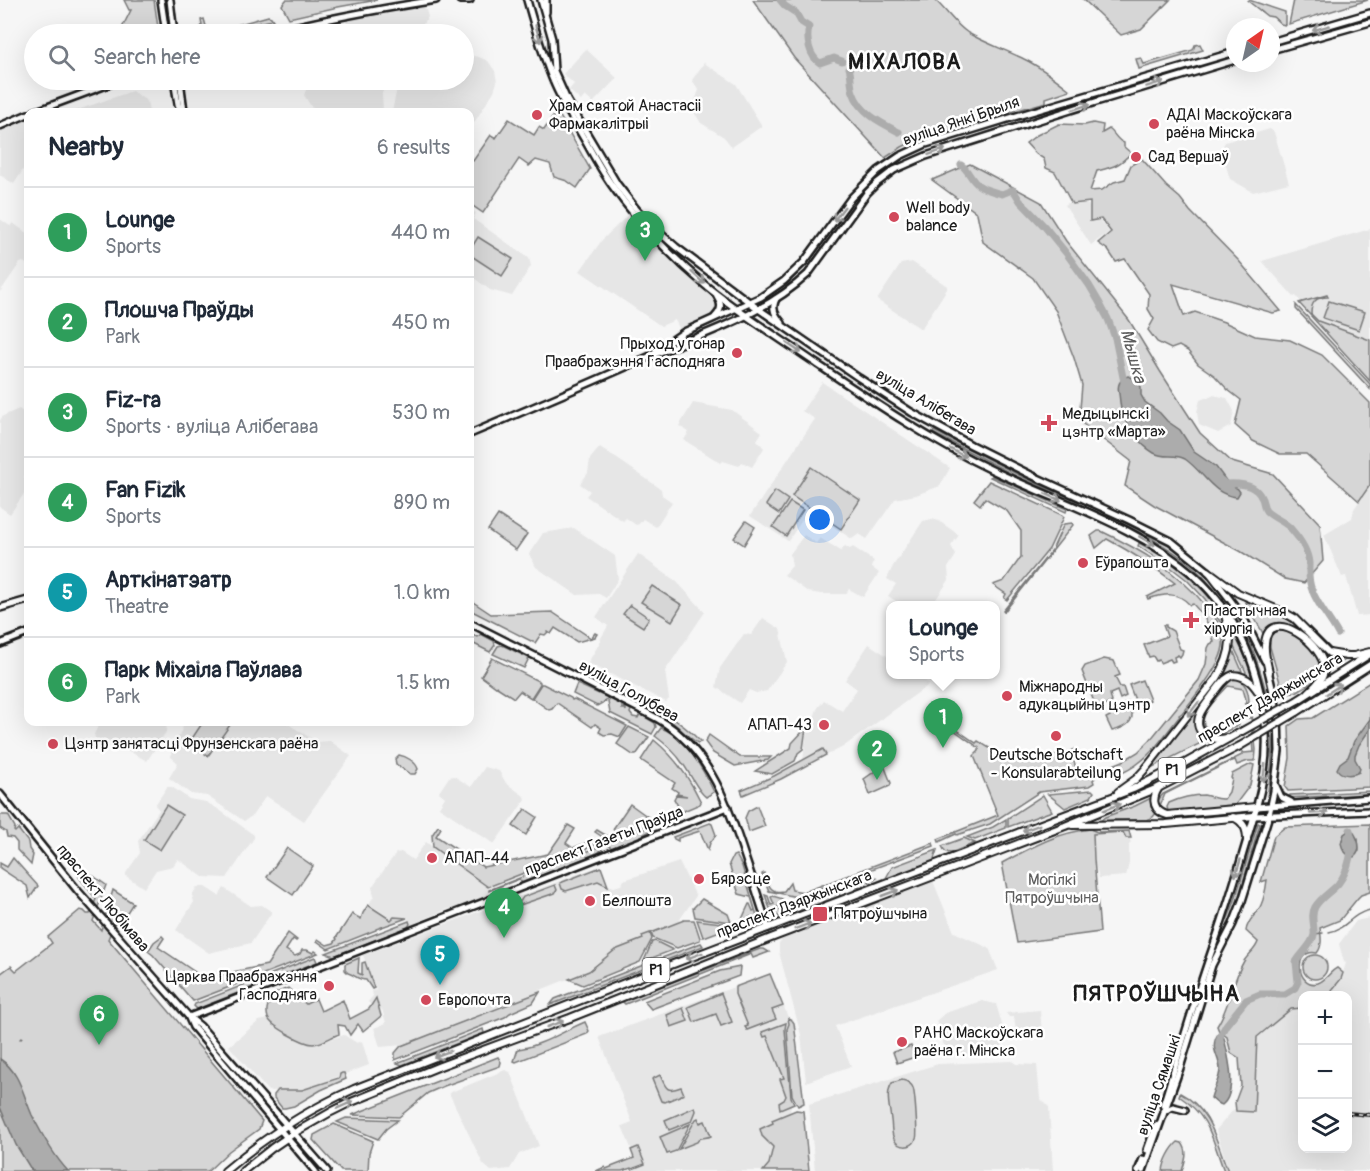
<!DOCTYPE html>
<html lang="en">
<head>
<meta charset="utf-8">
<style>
  :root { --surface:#fff; --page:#f6f6f7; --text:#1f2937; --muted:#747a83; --line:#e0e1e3; --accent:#7c3aed }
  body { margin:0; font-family:Pangolin,sans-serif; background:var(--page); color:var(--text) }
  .controls { position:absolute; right:18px; bottom:18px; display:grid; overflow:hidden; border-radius:12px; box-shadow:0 6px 24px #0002 }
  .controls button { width:54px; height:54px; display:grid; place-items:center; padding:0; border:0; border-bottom:2px solid var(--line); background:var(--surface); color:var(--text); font:30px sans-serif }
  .compass { position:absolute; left:1226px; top:18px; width:54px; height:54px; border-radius:50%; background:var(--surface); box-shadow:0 6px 24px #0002; rotate:34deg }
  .you { position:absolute; left:820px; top:520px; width:21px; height:21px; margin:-15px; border:4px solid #fff; border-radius:50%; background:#1a73e8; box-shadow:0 0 0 9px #1a73e833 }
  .badge { display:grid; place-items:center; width:39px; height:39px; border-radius:50%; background:var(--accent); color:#fff; font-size:20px; font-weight:700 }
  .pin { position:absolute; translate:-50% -50px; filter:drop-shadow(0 2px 3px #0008) }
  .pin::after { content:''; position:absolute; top:32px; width:21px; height:18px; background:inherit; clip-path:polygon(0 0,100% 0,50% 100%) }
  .popup { position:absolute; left:886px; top:601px; width:114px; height:78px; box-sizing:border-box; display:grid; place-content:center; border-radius:12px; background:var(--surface); filter:drop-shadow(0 2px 4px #0005); font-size:20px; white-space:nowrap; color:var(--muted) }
  .popup b { font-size:22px; color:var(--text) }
  .popup::after { content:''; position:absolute; left:50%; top:100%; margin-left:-12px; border:12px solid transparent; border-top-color:var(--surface) }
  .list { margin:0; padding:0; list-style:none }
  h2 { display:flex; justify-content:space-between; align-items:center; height:78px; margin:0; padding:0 24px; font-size:26px }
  h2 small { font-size:20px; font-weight:400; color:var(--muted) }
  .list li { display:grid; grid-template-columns:39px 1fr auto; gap:18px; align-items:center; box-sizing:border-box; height:90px; padding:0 24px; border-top:2px solid var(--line) }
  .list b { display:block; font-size:22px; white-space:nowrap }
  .list p { margin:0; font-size:20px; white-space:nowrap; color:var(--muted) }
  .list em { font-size:20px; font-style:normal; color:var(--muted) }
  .icon { flex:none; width:33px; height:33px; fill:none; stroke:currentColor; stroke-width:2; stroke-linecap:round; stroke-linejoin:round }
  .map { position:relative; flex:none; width:1370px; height:1171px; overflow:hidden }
  .search { position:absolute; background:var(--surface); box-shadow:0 6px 24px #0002; left:24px; top:24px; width:450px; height:66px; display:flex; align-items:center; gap:15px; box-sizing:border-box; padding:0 21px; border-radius:33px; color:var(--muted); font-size:22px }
  .panel { position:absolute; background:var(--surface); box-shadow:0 6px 24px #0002; left:24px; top:108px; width:450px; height:618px; border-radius:12px }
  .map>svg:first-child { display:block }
  .built { fill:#e6e6e6 }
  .green { fill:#d6d6d6; stroke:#797979; stroke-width:1.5; fill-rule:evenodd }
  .water { fill:#acacac; stroke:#727272; stroke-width:1.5 }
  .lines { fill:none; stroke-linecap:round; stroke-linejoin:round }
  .stream { stroke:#727272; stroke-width:1.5 }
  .river { stroke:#acacac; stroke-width:7 }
  .secondary-casing { stroke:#1c1c1c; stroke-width:10 }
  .primary-casing { stroke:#1c1c1c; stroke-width:10 }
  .secondary { stroke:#fff; stroke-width:5 }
  .primary { stroke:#fff; stroke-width:6 }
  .rail-casing { stroke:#1c1c1c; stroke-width:4 }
  .rail { stroke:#fff; stroke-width:1.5; stroke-dasharray:4.5; stroke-linecap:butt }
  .primary-bridge-casing { stroke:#1c1c1c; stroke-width:10; stroke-linecap:butt }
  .primary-bridge { stroke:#fff; stroke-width:6 }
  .oneway { stroke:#999 }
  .poi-dot { fill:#d1495b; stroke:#fff; stroke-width:2 }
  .labels { text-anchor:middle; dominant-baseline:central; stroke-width:5; stroke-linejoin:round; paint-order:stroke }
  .shield { fill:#fff; stroke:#606060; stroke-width:1.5 }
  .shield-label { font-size:15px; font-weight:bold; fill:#1c1c1c }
  .poi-label { font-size:16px; fill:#1c1c1c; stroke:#fff; text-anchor:start }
  .street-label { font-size:16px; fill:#1c1c1c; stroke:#fff }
  .park-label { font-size:16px; fill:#5d5d5d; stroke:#fff }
  .water-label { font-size:18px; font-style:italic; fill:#5d5d5d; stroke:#fff }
  .district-label { font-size:22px; font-weight:bold; letter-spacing:1.5px; fill:#1c1c1c; stroke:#fff }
</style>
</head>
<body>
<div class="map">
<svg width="1370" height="1171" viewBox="0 0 1370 1171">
  <rect width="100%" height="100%" fill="#f6f6f6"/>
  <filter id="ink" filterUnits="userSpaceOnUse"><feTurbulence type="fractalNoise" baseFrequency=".0167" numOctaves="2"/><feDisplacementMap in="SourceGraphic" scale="12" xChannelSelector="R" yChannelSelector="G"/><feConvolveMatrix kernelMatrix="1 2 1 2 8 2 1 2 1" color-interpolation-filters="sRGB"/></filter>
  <g filter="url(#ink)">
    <g class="built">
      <path d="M 425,6 L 428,17 L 416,34 L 362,34 L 357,31 L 351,31 L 348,29 L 346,20 Z"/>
      <path d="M 586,49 L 617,78 L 593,103 L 585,96 L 581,101 L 569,90 L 574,84 L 563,74 Z"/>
      <path d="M 466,55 L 479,57 L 488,61 L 495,71 L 497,82 L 494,91 L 470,129 L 470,112 L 392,112 L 397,88 L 402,80 L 464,80 L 464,56 Z"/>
      <path d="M 704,63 L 736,84 L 762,126 L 732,147 L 724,137 L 701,123 L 692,109 L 699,90 L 692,80 Z"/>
      <path d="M 346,80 L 390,80 L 382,93 L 383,112 L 318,112 L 312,108 L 304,95 L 306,90 L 316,83 L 338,88 Z"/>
      <path d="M 132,91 L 147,101 L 149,112 L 72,112 Z"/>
      <path d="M 28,119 L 28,162 L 14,184 L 0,175 L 0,131 Z"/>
      <path d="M 1270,129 L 1274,132 L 1289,183 L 1253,192 L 1230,179 L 1221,149 L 1225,142 Z"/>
      <path d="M 1074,199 L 1085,201 L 1109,232 L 1091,245 L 1065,205 Z"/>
      <path d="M 470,209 L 476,213 L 473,219 L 529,258 L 531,266 L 512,296 L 490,290 L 470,275 Z"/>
      <path d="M 630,213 L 655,242 L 680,268 L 718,300 L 719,309 L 714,315 L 680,330 L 675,320 L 661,326 L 580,271 L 602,240 Z"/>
      <path d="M 0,219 L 10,226 L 13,223 L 28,234 L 28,265 L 23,262 L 20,263 L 0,292 Z"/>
      <path d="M 1370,229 L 1370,341 L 1319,323 L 1296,296 L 1294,297 L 1262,261 Z"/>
      <path d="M 912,262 L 947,286 L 947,289 L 921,329 L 877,300 L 901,264 Z"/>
      <path d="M 822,382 L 950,468 L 940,486 L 916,495 L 895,499 L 867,539 L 859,534 L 852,539 L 811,512 L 810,514 L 807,513 L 788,541 L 750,516 L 815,419 L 802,411 Z"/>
      <path d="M 1213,395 L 1227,398 L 1234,411 L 1231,426 L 1218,433 L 1199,425 L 1197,412 L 1200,400 Z"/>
      <path d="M 693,403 L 732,410 L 762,432 L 757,440 L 764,448 L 752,467 L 742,462 L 739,466 L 723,461 L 721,463 L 684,440 L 689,432 L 679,426 Z"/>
      <path d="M 19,409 L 28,416 L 28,468 L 24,476 L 28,488 L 10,514 L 0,507 L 0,420 L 3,416 Z"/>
      <path d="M 600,447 L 661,489 L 662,495 L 672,502 L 656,527 L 643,519 L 639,524 L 636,525 L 626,518 L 623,521 L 586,496 L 590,491 L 580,484 L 588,473 L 590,459 Z"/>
      <path d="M 1370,485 L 1370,615 L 1357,616 L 1346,576 L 1342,577 L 1324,535 L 1352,518 L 1354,509 Z"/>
      <path d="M 932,519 L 939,521 L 959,535 L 951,546 L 956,555 L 948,568 L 949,580 L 932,605 L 902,605 L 888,596 L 896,584 L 887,579 L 893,566 L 923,521 Z"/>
      <path d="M 574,528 L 615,556 L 618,579 L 606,598 L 599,594 L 577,595 L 536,567 L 529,554 L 543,533 Z"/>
      <path d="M 804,535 L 816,543 L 820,538 L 841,551 L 845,546 L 850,549 L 853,547 L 874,561 L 871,567 L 879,573 L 863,597 L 849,589 L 846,594 L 820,594 L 808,592 L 784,575 L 792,566 L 790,554 Z"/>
      <path d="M 638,554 L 677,582 L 705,612 L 665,671 L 669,699 L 666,702 L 588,663 L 600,642 L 601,638 L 608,626 L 596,617 Z"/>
      <path d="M 763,618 L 780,629 L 787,662 L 767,691 L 756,693 L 749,690 L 740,703 L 716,687 L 720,668 L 744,634 L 751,635 Z"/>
      <path d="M 869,644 L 890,658 L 890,674 L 916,675 L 930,684 L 843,747 L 802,768 L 807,729 L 813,721 L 817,709 L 824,700 L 842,711 L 857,689 L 845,680 Z"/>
      <path d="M 100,722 L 167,722 L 166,732 L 147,761 L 109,740 L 102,742 L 99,741 L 95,738 L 94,734 Z"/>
      <path d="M 185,722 L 285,722 L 317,742 L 330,741 L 351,756 L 304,821 L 266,796 L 252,816 L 244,821 L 207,796 L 191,794 L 169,778 L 178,763 L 170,756 Z"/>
      <path d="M 485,767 L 499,771 L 506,783 L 524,796 L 525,800 L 494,844 L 439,807 L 445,797 L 439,792 L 449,777 L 454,776 L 471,787 Z"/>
      <path d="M 167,787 L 172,787 L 189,799 L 206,802 L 218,809 L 254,835 L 254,838 L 227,878 L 203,877 L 178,859 L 173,866 L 156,870 L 144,888 L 126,876 L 126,873 L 140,853 L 138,841 L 159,810 L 155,805 Z"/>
      <path d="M 1090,832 L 1128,832 L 1131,843 L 1129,845 L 1129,863 L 1126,876 L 1099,878 L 1094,859 Z"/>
      <path d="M 426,842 L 488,887 L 491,895 L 457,908 L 448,909 L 424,919 L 411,925 L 407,917 L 394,917 L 392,919 L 369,904 L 374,896 L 372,887 L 396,853 L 401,852 L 413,860 Z"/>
      <path d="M 679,862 L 696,896 L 678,922 L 643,936 L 643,939 L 610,953 L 586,972 L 540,990 L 540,992 L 403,1045 L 380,1047 L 374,1028 L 386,1023 L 382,1009 L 378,1012 L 368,1002 L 373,996 L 372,991 L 376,990 L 363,955 L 600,866 L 608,885 L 614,887 L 621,885 L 624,880 Z"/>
      <path d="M 933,881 L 954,932 L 989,948 L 998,970 L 835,1026 L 851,1066 L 806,1082 L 801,1035 L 779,952 L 779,943 L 783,939 Z"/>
      <path d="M 197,887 L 205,887 L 219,896 L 224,888 L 251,906 L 262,905 L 272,912 L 251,943 L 209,953 L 176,930 L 194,902 L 192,895 Z"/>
      <path d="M 1369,918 L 1370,921 L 1370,1171 L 1229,1171 L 1216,1130 L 1234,1109 L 1253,1111 L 1257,1037 L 1291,1009 L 1302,1008 L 1302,1148 L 1348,1148 L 1348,996 L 1334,995 L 1331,990 L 1341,979 L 1346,963 L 1344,962 L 1339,944 L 1356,921 Z"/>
      <path d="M 761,977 L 775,982 L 791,1026 L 792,1093 L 790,1115 L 793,1171 L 601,1171 L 635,1158 L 622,1126 L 632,1122 L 599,1037 Z"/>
      <path d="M 982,1001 L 996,1004 L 1006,1038 L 1000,1050 L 992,1053 L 954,1055 L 945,1050 L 936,1021 L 945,1013 Z"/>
      <path d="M 1040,1010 L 1042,1033 L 1018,1034 L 1016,1032 L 1014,1017 L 1009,1017 L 1006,1013 Z"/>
      <path d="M 269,1019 L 275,1027 L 308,1044 L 318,1043 L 344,1035 L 357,1043 L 362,1041 L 369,1065 L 302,1090 L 268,1091 L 229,1046 L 259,1021 Z"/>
      <path d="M 1012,1061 L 1016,1064 L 1037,1065 L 1040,1098 L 1049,1107 L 1053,1171 L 815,1171 L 809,1104 L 938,1064 Z"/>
      <path d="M 505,1070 L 510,1072 L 539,1146 L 519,1154 L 510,1169 L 491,1171 L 483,1164 L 449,1093 Z"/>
    </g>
    <g class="green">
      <path d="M 124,0 L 154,0 L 159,34 L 145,34 L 142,30 L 144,34 L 119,34 L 131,10 L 129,10 Z"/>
      <path d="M 286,0 L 377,0 L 338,7 L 289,18 L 282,5 Z"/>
      <path d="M 753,0 L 935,0 C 947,11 955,24 968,33 C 985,43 1006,50 1024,59 C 1041,67 1056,79 1070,90 L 1046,98 L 1046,102 L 923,137 L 902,147 L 885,158 L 794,58 Z"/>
      <path d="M 1084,0 L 1170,0 L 1141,29 L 1121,35 Z"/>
      <path d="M 1249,0 L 1285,12 L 1285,25 L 1281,24 L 1273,17 L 1267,16 L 1248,1 Z"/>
      <path d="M 1294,0 L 1368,0 L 1289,24 Z"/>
      <path d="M 268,16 L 271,17 L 273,20 L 243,26 L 211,34 L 195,34 L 198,29 L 202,26 L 201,20 L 204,19 L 208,33 Z"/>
      <path d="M 1200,44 L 1203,50 L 1139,69 L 1136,59 L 1141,58 L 1144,64 L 1193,50 L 1195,45 Z"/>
      <path d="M 557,111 L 590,169 L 577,188 L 567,181 L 554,177 L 550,164 L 536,160 L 529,166 L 519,159 L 483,213 L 470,204 L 470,159 L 473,161 L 491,135 L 496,138 L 509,119 L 534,135 L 539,127 L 544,130 Z"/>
      <path d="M 1093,123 L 1103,125 L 1102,133 L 1109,129 C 1115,133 1116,140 1124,143 L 1124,147 L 1131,153 C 1119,166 1113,167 1097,171 L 1090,191 L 1102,190 L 1114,182 L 1125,179 L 1131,165 L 1142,159 L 1166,186 L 1180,198 L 1190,211 L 1239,261 L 1281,311 L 1273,313 L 1173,284 L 1184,316 L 1195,312 L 1224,322 L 1255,336 L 1290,340 L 1322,355 L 1370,403 L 1370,485 L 1359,501 L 1306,454 L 1280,454 L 1253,441 L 1235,425 L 1241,400 L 1228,390 L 1215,376 L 1198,364 L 1188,351 L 1179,346 L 1171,349 L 1157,342 L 1148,330 L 1154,319 L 1148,309 L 1149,294 L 1125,259 L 1116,262 L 1108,250 L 1098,243 L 1111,232 L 1101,219 L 1090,221 L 1090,202 L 1072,204 L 1055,172 L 1046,168 L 1044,159 L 1036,154 L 1026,143 L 1037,135 L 1059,124 L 1085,125 Z"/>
      <path d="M 970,164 L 1041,202 L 1066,241 L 1129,320 L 1160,371 L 1200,433 L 1232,462 L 1273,474 L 1320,524 L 1323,561 L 1304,583 L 1285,579 L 1240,551 L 1154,505 L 1125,486 L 1131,461 L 1079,421 L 1082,385 L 1074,358 L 1056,311 L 1033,278 L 983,242 L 977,213 L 932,180 Z"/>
      <path d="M 478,237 L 513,259 L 502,276 L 470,255 L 470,250 Z"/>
      <path d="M 1327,295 L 1328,297 C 1316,297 1311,302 1311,314 L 1318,321 L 1370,340 L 1370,381 L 1299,303 Z"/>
      <path d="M 1329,301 L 1365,312 L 1359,330 L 1323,318 Z"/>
      <path d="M 1296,305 L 1370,384 L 1370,389 L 1296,309 Z"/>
      <path d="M 934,431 L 1017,474 L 1080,503 L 1016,476 L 933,433 Z"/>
      <path d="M 811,467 L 860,500 L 841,529 L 792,496 Z"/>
      <path d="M 992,476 L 1067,509 L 1066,512 L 990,477 Z"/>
      <path d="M 989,481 L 1062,515 L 1064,517 L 1049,549 L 1007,600 L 1004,598 L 1006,594 L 993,585 L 1004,581 L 1021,557 L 1021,531 L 1007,511 L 985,498 L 980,505 L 974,500 Z"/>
      <path d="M 775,491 L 788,500 L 779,514 L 766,505 Z"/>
      <path d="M 790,502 L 803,510 L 786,536 L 773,527 Z"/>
      <path d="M 1103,514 C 1117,517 1134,528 1148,535 C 1155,539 1162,541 1169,545 C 1235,587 1268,665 1273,741 C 1274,759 1271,778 1268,796 L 1267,796 C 1269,784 1271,771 1272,759 C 1272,747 1270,735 1269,723 C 1267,710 1266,698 1263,686 C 1254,643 1224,594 1191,565 C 1164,543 1134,529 1103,514 Z"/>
      <path d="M 498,515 L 527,534 L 516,550 L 488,530 Z"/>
      <path d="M 746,521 L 755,527 L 744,545 L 734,538 Z"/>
      <path d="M 1072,523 L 1073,525 L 1004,612 L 1003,611 L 1052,550 L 1063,526 L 1064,524 Z"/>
      <path d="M 1098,531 L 1101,531 C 1141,550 1177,571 1206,606 C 1217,619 1227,633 1222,651 C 1217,671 1194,697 1182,713 L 1179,715 L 1180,716 C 1161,739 1149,761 1122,773 L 1121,771 L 1119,772 L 1118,770 L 1116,771 L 1114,769 L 1112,769 L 1108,767 L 1123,761 L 1138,752 L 1150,740 L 1199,680 L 1206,664 L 1208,648 L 1210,644 L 1214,642 C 1211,627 1204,615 1193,604 L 1190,605 C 1178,591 1164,594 1148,599 L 1147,597 L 1175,583 C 1153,566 1131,552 1107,539 L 1096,548 L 1091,536 Z"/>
      <path d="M 1139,543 C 1166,556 1209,589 1222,617 C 1226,626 1227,636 1228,645 L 1226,645 L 1223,626 L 1205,599 L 1187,580 L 1169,566 L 1138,546 Z"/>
      <path d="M 652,586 L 682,605 L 672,621 L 641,602 Z"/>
      <path d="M 470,600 L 491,614 L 552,612 L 591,638 L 595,633 L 597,634 L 595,637 L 577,642 L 555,628 L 551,634 L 548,632 L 545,635 L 541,634 L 535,643 L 533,642 L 470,610 Z"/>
      <path d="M 1245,601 L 1282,615 L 1299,628 L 1329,656 L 1344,659 L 1345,660 L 1328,671 C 1325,648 1285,604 1264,635 Z"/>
      <path d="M 630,605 L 649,618 L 643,627 L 623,614 Z"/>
      <path d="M 1163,625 L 1166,625 L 1166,627 L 1173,631 L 1180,649 L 1183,650 L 1182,654 L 1180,657 L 1178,655 L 1174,657 L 1175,661 L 1172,662 L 1170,659 L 1160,663 L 1159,660 L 1156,661 L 1153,656 L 1149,657 L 1144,645 L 1167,636 Z"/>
      <path d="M 1280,629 L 1298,635 L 1318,656 L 1322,662 L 1322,669 L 1315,681 L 1296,692 L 1289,693 L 1284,697 L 1270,647 L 1270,640 L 1268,638 L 1273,631 Z"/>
      <path d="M 1231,631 L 1233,631 L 1248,663 L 1253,681 L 1245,674 L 1246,672 L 1234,647 L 1232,646 Z"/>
      <path d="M 470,634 L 471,635 L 478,637 L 481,634 L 494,641 L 495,645 L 490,652 L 470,642 Z"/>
      <path d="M 502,645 L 529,658 L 524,668 L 493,654 L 498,646 Z"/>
      <path d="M 1233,650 L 1242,671 C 1237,672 1230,672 1224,676 C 1218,680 1214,689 1209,695 C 1198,711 1186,726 1207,740 L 1151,768 L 1149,767 C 1164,751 1177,734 1191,717 C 1207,696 1225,675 1233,650 Z"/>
      <path d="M 492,658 L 540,682 L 540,684 L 531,698 L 520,691 L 514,698 L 497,687 L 498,686 L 496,687 L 481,676 Z"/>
      <path d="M 1104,659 L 1114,661 L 1120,675 L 1115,677 L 1120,687 L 1123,687 L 1126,696 L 1120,699 L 1117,691 L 1110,694 L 1112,702 L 1099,709 L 1096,707 L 1082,671 L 1085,666 Z"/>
      <path d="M 1233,677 C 1246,681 1249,691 1249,704 L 1244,704 L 1247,703 L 1243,689 L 1228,686 C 1219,696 1186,725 1215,732 L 1238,721 L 1239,725 L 1221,734 L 1211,733 L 1209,735 L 1204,732 L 1201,724 L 1204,711 L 1223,683 Z"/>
      <path d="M 1142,680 L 1150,700 L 1137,705 L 1129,685 Z"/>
      <path d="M 1370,682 L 1370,787 L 1288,791 L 1285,787 L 1290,758 L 1289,726 L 1299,719 L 1313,718 Z"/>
      <path d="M 541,684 L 543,684 L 571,698 L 572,700 L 574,699 L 627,726 L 620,737 L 612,734 L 604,735 L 599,732 L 601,728 L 595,724 L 592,727 L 557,703 L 552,709 L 549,710 L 532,698 Z"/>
      <path d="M 577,684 L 608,698 L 606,701 L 597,706 L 573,694 Z"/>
      <path d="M 616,688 L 618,688 C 648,703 677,717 701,742 L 698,743 C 688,738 679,726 669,720 C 652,708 633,700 615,691 Z"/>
      <path d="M 610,699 L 622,705 L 622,709 L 624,709 L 624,706 L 626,711 L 626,707 L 631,710 L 630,713 L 633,717 L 638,718 L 640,714 L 655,723 L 656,727 L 652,734 L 610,713 L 608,702 Z"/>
      <path d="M 1128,702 C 1138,719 1129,727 1112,731 L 1106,718 L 1110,716 L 1110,714 L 1125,707 L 1124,704 Z"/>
      <path d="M 929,708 L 930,708 L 947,720 L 946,722 L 976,743 L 978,741 C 992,750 1007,760 1023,761 C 1036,762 1050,756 1062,753 L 1063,754 L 1075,749 L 1072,756 L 1079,776 L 1098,768 L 1098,772 L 1096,774 L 1097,775 L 1095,776 L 1095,778 L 1093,780 L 1094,783 L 1089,786 L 1039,792 L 990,824 L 957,835 L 956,834 L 939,842 L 938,839 L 998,815 L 974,756 L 979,751 L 979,748 L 944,723 Z"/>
      <path d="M 1252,714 L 1256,750 L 1255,761 L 1248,761 L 1237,765 L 1235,760 L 1227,763 L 1165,794 L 1159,808 L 1156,799 L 1159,799 L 1163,794 L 1242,755 L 1242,752 L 1244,753 L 1254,752 L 1251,718 L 1248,718 L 1247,716 Z"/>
      <path d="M 203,722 L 226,722 L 230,725 L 208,756 L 189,743 Z"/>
      <path d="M 629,727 L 649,737 L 636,755 L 633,755 L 617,744 Z"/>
      <path d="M 661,728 C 685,736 704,771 714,792 L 706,797 C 698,792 690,773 683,764 C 676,753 666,744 655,736 Z"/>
      <path d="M 806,728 L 803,749 L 798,753 L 795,761 L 772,774 L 755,771 L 791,748 L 792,743 Z"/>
      <path d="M 709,735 L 740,757 L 771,757 L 768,760 L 735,766 L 713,753 L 705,742 Z"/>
      <path d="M 654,740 C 675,757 690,779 701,802 L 700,804 L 679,813 L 677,804 L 674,799 L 676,795 L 687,796 L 677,794 L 678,792 L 672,788 L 675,783 L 641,760 Z"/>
      <path d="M 823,749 L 826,755 L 781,779 L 743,795 L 741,790 L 774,776 Z"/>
      <path d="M 399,755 C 406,756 416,762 418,769 L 415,774 L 410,774 L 396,764 L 395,759 Z"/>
      <path d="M 1251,764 L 1254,765 L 1250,785 L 1235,805 L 1235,807 L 1171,813 L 1168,811 L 1167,807 L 1169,803 C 1180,798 1192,795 1204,795 C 1211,796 1216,800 1224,799 L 1229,792 L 1232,779 L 1231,778 L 1232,774 Z"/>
      <path d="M 884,765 L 891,783 L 890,786 L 870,795 L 864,779 Z"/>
      <path d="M 1092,790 L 1094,792 L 1091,797 L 1065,808 L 1048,794 Z"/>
      <path d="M 1370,791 L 1370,794 L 1289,798 L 1290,795 Z"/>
      <path d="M 1043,795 L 1052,811 L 1008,827 L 1008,818 Z"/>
      <path d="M 1151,798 L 1151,807 L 1156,813 L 1153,817 L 1146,820 L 1113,820 L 1099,822 L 1105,817 L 1135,806 Z"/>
      <path d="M 630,804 L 655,822 L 607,840 L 595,832 L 597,830 L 607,836 L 612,835 L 615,831 L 613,829 Z"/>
      <path d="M 166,805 L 182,815 L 160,850 L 144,840 Z"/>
      <path d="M 757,806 L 765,826 L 749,832 L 745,818 L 748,811 Z"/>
      <path d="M 525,809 L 537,817 L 526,835 L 513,826 Z"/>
      <path d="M 0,815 L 8,815 L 15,827 L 14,831 L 15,832 L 18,829 L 28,842 L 29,849 L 33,855 L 31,865 L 17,850 L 17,843 L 13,838 L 7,837 L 6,832 L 0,828 Z"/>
      <path d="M 1006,819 L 1006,828 L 975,840 L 967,837 L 993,827 Z"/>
      <path d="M 710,823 L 712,824 L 716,835 L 710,843 L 708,850 L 700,831 L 678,838 L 678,841 L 674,839 L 673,837 Z"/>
      <path d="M 1258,823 L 1260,824 L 1235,910 L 1225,934 L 1211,960 L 1234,903 Z"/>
      <path d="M 1370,824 L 1370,892 L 1361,895 L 1357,899 L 1340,920 L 1320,928 C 1321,936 1323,946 1317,953 C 1292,948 1297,989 1318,983 C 1327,980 1329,972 1337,968 L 1343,973 L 1341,979 L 1332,990 L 1334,995 L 1302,996 L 1302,1008 L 1291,1009 L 1257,1037 L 1254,1112 L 1236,1111 L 1235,1102 L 1241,1086 L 1239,1058 L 1231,1053 L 1227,1037 L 1219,1031 L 1217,1026 C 1230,1006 1232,981 1244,961 C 1248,954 1255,951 1258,942 L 1246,931 C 1247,920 1257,914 1261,905 C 1265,896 1266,888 1267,880 L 1261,882 L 1274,836 L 1285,827 ZM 1347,832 L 1358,839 L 1359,851 L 1343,850 L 1342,840 Z"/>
      <path d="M 568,825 L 575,829 L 566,843 L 573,848 L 593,840 L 598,844 L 488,887 L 433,847 L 432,835 L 438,826 L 441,828 L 436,836 L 483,867 L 548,854 Z"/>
      <path d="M 651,826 L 652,830 L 641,836 L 612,848 L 605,844 Z"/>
      <path d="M 1090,829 L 1097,832 L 1129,831 L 1131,838 L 1126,838 L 1123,832 L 1093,834 L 1094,859 L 1100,932 L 1017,943 L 1002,863 C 1032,847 1056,833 1090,829 Z"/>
      <path d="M 964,838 L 975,843 L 951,853 C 947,853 944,851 942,846 Z"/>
      <path d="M 933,843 L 934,846 L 797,897 L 769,891 L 762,874 L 764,873 C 768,884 770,894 784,891 L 790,883 L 792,890 L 804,892 Z"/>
      <path d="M 601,846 L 602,849 L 598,853 L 522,883 L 519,879 L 489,891 L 489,890 Z"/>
      <path d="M 287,848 L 313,866 L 293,895 L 267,877 Z"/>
      <path d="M 937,850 L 933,862 L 853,891 L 860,887 L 859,885 L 852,887 L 854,881 L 871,874 L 877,878 L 869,881 L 871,884 L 886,878 L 892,867 Z"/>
      <path d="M 736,855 L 742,866 L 758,919 L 755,927 L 746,932 L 743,925 L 753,920 L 751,917 L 743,920 L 742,919 L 749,904 L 750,904 L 753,911 L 755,910 L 751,897 L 739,894 L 729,864 L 733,856 Z"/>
      <path d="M 13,858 L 38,886 L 30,898 L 27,886 L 0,868 L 0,863 L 7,867 Z"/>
      <path d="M 601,867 L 608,886 L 598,881 L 566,891 L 562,889 L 560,883 Z"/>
      <path d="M 82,868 L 106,885 L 93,921 L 101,930 L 113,890 L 133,903 L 119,925 L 115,922 L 108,939 L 262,1121 L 259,1129 L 229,1151 L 208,1171 L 0,1171 L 0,974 L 11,966 L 16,971 L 52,943 L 48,937 L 80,910 L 84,911 L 87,914 L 90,914 L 96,899 L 79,877 L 79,872 Z"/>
      <path d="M 555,885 L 557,890 L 555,893 L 517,906 L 523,897 Z"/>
      <path d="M 835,888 L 841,891 L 839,893 L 840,896 L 782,917 C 770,916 769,905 765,895 L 768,896 L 771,905 L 774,904 L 771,897 L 773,896 L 783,899 L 785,904 L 777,907 L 778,910 Z"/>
      <path d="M 702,899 L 728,914 L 731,922 L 695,917 L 693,908 Z"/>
      <path d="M 368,905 L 391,920 L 394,917 L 407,918 L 376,929 L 376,930 L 328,949 L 317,941 L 318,939 L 327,945 L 334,943 L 337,939 L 336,938 L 352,914 L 361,919 L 363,913 Z"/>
      <path d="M 684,920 L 694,920 L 700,938 L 700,940 L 677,948 L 653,938 L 651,933 Z"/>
      <path d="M 697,920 L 730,924 L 728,928 L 704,937 L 703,937 Z"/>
      <path d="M 409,921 L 410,924 L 408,927 L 334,956 L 326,953 Z"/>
      <path d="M 288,933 L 297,940 L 296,941 L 293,939 L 286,950 L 295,956 L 300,954 L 302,950 L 307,950 L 313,953 L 315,951 L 318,953 L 193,1001 L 153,955 L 148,951 L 154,942 L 162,936 L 164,938 L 158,947 L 204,978 L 267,965 Z"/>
      <path d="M 650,933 L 652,939 L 640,962 L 583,985 L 569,979 L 589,971 L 615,950 L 643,939 L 642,936 Z"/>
      <path d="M 655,941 L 673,950 L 644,961 L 652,942 Z"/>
      <path d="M 701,943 L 703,946 L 550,1005 L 555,999 Z"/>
      <path d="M 760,949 L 764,949 L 769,952 L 753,958 L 751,954 L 625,1004 L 622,1001 Z"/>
      <circle cx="1315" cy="967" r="12"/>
      <path d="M 315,957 L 317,962 L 197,1009 L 194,1006 L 195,1004 Z"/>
      <path d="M 359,958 L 358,973 L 362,975 L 362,963 L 365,962 L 374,988 L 372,989 L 366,980 C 358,980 355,975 348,973 L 345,970 L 345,964 Z"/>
      <path d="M 740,967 L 739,976 L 651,1009 L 644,1001 L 720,971 Z"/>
      <path d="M 770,974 L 783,1006 L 772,1010 L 776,1019 L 747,1030 L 745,1027 L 748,1026 L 735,994 L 735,987 Z"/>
      <path d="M 288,988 L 306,1004 L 316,999 L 321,1011 L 343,1000 L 350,1019 L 369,1009 L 376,998 L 381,1016 L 363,1031 L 358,1024 L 350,1035 L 345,1026 L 338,1025 L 339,1034 C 331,1037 321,1044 313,1044 C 304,1044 271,1026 268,1018 C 265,1009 269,1003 271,995 Z"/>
      <path d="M 540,992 L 533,1003 L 510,1013 L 505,1017 L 395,1060 L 395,1053 L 401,1046 Z"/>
      <path d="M 721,993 L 732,1022 L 721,1026 L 716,1014 L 694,1022 L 688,1007 Z"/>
      <path d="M 683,1008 L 688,1021 L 671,1027 L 667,1015 Z"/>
      <path d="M 788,1018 L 792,1020 L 794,1023 L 804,1103 L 798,1106 L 792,1095 L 787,1029 L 789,1024 Z"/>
      <path d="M 585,1022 L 589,1031 L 587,1034 L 516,1062 L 514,1061 L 518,1049 C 542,1046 563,1031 585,1022 Z"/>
      <path d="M 786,1023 L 785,1029 L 791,1097 L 794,1103 L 780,1109 L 779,1103 L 784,1100 L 786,1096 L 780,1079 L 784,1078 L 767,1036 L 764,1037 L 762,1032 Z"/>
      <path d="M 483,1029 L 484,1033 L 402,1065 L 397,1063 Z"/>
      <path d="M 911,1046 L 915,1057 L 897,1063 L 893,1052 Z"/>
      <path d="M 498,1057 L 501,1062 L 500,1066 L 444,1086 L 428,1093 L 399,1117 L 352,1115 Z"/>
      <path d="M 342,1073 L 344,1073 L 346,1079 L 321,1090 L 294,1106 L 285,1108 L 282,1108 L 274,1098 L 274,1095 L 278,1090 L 302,1090 L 339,1078 L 340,1074 Z"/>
      <path d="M 660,1075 C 666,1088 666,1093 681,1087 L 684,1094 L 665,1102 L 661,1101 L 652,1079 Z"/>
      <path d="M 902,1080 C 907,1081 911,1083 913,1088 C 915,1093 918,1135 916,1139 C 912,1149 898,1148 894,1139 C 891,1133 892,1126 891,1120 C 890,1108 885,1094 892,1083 Z"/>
      <path d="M 1180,1093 C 1211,1109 1216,1141 1228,1171 L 1224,1171 C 1211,1137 1211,1118 1179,1096 Z"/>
      <path d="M 695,1107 L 696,1111 L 692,1121 L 669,1130 L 665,1120 Z"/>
      <path d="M 796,1110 L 803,1111 L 809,1171 L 763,1171 L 769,1164 L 773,1147 L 762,1136 L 760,1129 L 773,1123 L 772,1120 Z"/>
      <path d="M 346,1118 L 398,1120 L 386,1129 L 378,1139 L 337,1122 Z"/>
      <path d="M 698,1118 L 700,1123 L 705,1121 L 711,1136 C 707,1138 703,1137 699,1139 L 697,1142 L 679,1149 L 696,1119 Z"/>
      <path d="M 334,1124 L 373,1141 L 369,1153 L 368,1171 L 341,1171 L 313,1140 L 314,1135 Z"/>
      <path d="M 690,1124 L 676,1151 L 667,1154 L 660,1137 Z"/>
      <path d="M 1178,1142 L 1182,1143 C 1189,1152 1185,1161 1182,1171 L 1163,1171 C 1164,1161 1171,1148 1178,1142 Z"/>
      <path d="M 638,1147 L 645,1164 L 632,1169 L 631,1168 L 622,1171 L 596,1171 L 605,1167 L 606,1169 L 634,1158 L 631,1150 Z"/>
    </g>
    <g class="water">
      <path d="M 1128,376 L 1138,380 L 1141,387 L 1141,395 L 1145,402 L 1160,413 L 1167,421 L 1180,430 L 1194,452 L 1216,467 L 1227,482 L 1238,489 L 1240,492 L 1237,497 C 1212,495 1204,472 1185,459 C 1175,453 1164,459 1154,453 C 1140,445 1127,427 1122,413 C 1120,407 1120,400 1119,394 C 1117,385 1119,380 1128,376 Z"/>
      <path d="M 1370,719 L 1370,729 L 1359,745 L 1355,755 L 1355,759 L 1360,768 L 1359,772 C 1352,776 1341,776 1337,769 L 1340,763 L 1348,757 L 1354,741 Z"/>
      <path d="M 1350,830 L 1352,830 C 1358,838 1363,850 1354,857 C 1347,856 1342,850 1341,843 L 1344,834 Z"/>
      <path d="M 1218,1034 L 1221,1034 L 1224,1038 C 1228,1055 1238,1092 1222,1105 L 1217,1103 L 1211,1098 C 1213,1088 1220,1080 1220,1069 C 1219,1055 1209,1049 1218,1034 Z"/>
      <path d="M 0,1059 C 20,1072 23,1095 32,1115 C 42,1135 53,1155 68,1171 L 32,1171 L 16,1145 L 0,1107 Z"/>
    </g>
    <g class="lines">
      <g class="stream">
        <path d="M 1329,932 C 1347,929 1350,914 1370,910"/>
        <path d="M 1314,934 L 1323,933"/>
        <path d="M 20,1039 L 22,1037"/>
      </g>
      <g class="river">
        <path d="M 780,0 L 785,6 L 796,13 L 801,22 L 809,27 C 806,39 809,56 820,63 L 834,58 L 842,61"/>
        <path d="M 849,68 C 852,76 850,84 853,92 C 860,113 881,123 899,132"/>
        <path d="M 961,165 C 967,169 969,175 974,181 C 980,189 992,191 1002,194 L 1012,190 L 1014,191 L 1020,201 L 1045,227 L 1066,253 L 1089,285 L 1099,302 L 1108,319 L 1115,338 L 1125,387"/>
        <path d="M 1222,481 L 1225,484 C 1237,483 1255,483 1261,497 C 1264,501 1263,507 1266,511 C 1274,519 1285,521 1292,530 C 1300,539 1308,550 1309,563 C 1309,572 1308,581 1312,590 C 1318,606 1330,619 1338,634"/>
        <path d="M 1219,1041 L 1221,1034 L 1226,1025 L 1246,1000 L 1260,994 L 1285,994 L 1295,988 L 1298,982 L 1296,962 C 1301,953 1312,945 1314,935 C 1315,925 1310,916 1315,907 C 1321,897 1331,892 1338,884 C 1349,870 1354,848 1350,830"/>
      </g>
      <defs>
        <g id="secondary">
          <path d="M 161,0 L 166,34"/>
          <path d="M 170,0 L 174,34"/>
          <path d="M 460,0 L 470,0"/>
          <path d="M 527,0 C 535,28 543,58 555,85 C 563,103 573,120 583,137 C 593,154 602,172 614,188 C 638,222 673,258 705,285 C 739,313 778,337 814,362 C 872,401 929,440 992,470 C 1060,503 1137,525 1195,576 C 1240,617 1262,674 1266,734 C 1268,772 1257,807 1246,843 C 1235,881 1223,919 1210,956 C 1193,1005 1179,1055 1163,1105"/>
          <path d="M 541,0 L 552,39 L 554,71 L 567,100 L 617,184 L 637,210 L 654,228 L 676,247 L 757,308 L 859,378 L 911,412 L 971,445 L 1029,474 L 1129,520 L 1171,541 L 1208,571 L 1228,597 L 1243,617 L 1265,661"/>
          <path d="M 546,12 L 546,0"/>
          <path d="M 266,34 C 322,19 379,9 436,0"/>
          <path d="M 1271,42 L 1370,13"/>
          <path d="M 1271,50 L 1370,22"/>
          <path d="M 174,80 L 178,104 L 181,112"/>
          <path d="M 180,80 L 184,111"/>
          <path d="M 34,112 L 120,80"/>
          <path d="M 0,126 L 28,114"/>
          <path d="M 776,299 C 771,309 775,315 782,323"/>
          <path d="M 715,317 C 722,310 722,304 717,296"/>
          <path d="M 652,354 L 684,332 L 761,297 L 784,281 L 804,262 L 851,198 L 878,171 L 900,156 L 926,144 L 1017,116 L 1235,52"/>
          <path d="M 470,434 C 529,409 588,384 646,358 C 702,334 763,316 808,274 L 867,193 L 877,183 L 894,170 L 926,156 L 1099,101 L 1235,60"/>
          <path d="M 0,608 L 28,600"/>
          <path d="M 470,623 L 647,713 C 659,719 671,726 681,736 C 716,768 731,814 745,857 C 753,881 761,904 768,928"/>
          <path d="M 0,644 L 28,633"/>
          <path d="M 1276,786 L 1281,797 L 1291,802"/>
          <path d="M 0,794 L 78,891 L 189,1017 L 200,1026 L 327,1171"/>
          <path d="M 1257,807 L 1370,798"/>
          <path d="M 1254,816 L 1370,811"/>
          <path d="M 189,1017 L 728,807"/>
          <path d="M 189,1018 L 193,1027 L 315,1171"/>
          <path d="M 1164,1111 L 1173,1107 L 1185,1110"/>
          <path d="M 1147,1150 L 1156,1125"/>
          <path d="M 1138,1171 L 1143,1159"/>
          <path d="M 1143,1171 L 1180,1068 L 1212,965 L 1233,924 L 1242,901 L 1269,815 L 1274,791 L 1279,751 L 1278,714 L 1268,670"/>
        </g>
        <g id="primary">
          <path d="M 1208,571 L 1238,593 L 1283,612 L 1294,618 L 1329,653 L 1347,656 L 1354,656 L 1370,652"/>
          <path d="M 1269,672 C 1267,663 1264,653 1265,644 C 1268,602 1328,647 1324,671 C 1323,680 1314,687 1308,693"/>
          <path d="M 1298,700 L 1370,654"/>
          <path d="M 1297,712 L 1370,665"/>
          <path d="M 1227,738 C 1209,742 1191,732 1201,712 C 1205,704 1211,698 1215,692 C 1221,685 1224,678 1233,675 C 1249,676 1255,686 1263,699"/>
          <path d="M 1158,789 C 1151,800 1154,811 1167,815 L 1257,807"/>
          <path d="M 1118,792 L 1136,779 L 1146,768 L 1217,678 C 1234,652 1233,633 1221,605"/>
          <path d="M 1233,817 C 1244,822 1247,829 1247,840"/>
          <path d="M 1072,825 L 1166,824 L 1254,816"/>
          <path d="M 225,1171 C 265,1137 307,1110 354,1089 L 668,966 L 1133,789 L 1185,763 L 1262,720"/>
          <path d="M 243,1171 L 272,1148 L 294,1133 L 331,1112 L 349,1103 L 440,1066 L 570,1018 L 771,938 L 1065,826 L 1158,788 L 1240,746"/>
        </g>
      </defs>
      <use href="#secondary" class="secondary-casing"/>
      <use href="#primary" class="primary-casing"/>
      <use href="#secondary" class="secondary"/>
      <use href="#primary" class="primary"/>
      <defs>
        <path id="rail" d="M 1348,1113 L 1370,1115"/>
      </defs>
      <use href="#rail" class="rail-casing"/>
      <use href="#rail" class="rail"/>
      <defs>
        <g id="primary-bridge">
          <path d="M 1262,720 L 1298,700"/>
          <path d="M 1240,746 L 1297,712"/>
        </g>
      </defs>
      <use href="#primary-bridge" class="primary-bridge-casing"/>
      <use href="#primary-bridge" class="primary-bridge"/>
    </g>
    <defs><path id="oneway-shaft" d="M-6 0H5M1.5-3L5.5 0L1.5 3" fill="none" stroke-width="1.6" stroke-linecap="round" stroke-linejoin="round" transform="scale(1.5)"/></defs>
    <g class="oneway">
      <use href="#oneway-shaft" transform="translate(1321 28) rotate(163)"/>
      <use href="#oneway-shaft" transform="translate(538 34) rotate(74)"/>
      <use href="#oneway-shaft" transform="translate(1155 84) rotate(-17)"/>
      <use href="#oneway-shaft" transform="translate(1081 107) rotate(-18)"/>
      <use href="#oneway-shaft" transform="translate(937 152) rotate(-19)"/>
      <use href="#oneway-shaft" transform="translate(839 214) rotate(127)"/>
      <use href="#oneway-shaft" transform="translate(698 278) rotate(42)"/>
      <use href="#oneway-shaft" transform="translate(794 348) rotate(34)"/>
      <use href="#oneway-shaft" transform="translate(958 453) rotate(28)"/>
      <use href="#oneway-shaft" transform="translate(1053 497) rotate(24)"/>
      <use href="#oneway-shaft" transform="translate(1147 541) rotate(30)"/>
      <use href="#oneway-shaft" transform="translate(1334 689) rotate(-33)"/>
      <use href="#oneway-shaft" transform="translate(1193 709) rotate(128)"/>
      <use href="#oneway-shaft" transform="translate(1264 773) rotate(97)"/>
      <use href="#oneway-shaft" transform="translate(1112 807) rotate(-22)"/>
      <use href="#oneway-shaft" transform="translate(1319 813) rotate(-3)"/>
      <use href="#oneway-shaft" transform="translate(1031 828) rotate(159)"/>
      <use href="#oneway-shaft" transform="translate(1238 868) rotate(107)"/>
      <use href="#oneway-shaft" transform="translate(890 893) rotate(-21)"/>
      <use href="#oneway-shaft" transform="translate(803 926) rotate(-21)"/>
      <use href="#oneway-shaft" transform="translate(694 956) rotate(160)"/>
      <use href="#oneway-shaft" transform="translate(555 1024) rotate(-20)"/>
      <use href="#oneway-shaft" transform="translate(442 1054) rotate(159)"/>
      <use href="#oneway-shaft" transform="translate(345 1105) rotate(-24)"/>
    </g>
  </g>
  <g class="poi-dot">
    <circle cx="537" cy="115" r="6"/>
    <circle cx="1154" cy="124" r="6"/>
    <circle cx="1136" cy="157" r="6"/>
    <circle cx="894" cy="217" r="6"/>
    <circle cx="737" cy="353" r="6"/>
    <path d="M1046 414h6v6h6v6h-6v6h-6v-6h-6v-6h6z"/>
    <circle cx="1083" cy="563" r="6"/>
    <path d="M1188 611h6v6h6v6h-6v6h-6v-6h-6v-6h6z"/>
    <circle cx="1007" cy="696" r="6"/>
    <circle cx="824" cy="725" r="6"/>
    <circle cx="1056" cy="736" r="6"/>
    <circle cx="53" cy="744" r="6"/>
    <circle cx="432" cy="858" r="6"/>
    <circle cx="699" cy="879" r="6"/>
    <circle cx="590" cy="901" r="6"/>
    <rect x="812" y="906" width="16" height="16" rx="3"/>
    <circle cx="329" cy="986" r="6"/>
    <circle cx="426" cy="1000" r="6"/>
    <circle cx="902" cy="1042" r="6"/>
  </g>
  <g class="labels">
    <g class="shield">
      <rect x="1158.5" y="758" width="27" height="24" rx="4.5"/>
      <rect x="642.5" y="958" width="27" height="24" rx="4.5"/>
    </g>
    <g class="shield-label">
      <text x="1172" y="770">Р1</text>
      <text x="656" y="970">Р1</text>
    </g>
    <g class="poi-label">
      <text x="549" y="106">Храм святой Анастасіі<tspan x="549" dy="18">Фармакалітрыі</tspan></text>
      <text x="1166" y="115">АДАІ Маскоўскага<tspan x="1166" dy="18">раёна Мінска</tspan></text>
      <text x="1148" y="157">Сад Вершаў</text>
      <text x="906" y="208">Well body<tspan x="906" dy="18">balance</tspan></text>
      <text x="725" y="344" text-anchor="end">Прыход у гонар<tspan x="725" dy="18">Праабражэння Гасподняга</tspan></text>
      <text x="1062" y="414">Медыцынскі<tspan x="1062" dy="18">цэнтр «Марта»</tspan></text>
      <text x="1095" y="563">Еўрапошта</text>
      <text x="1204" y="611">Пластычная<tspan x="1204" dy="18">хірургія</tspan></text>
      <text x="1019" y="687">Міжнародны<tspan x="1019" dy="18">адукацыйны цэнтр</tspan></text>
      <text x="812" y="725" text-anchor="end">АПАП-43</text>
      <text x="65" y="744">Цэнтр занятасці Фрунзенскага раёна</text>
      <text x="1056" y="755" text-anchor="middle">Deutsche Botschaft<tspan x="1056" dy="18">- Konsularabteilung</tspan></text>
      <text x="444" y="858">АПАП-44</text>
      <text x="711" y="879">Бярэсце</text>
      <text x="602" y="901">Белпошта</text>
      <text x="834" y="914">Пятроўшчына</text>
      <text x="317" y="977" text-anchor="end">Царква Праабражэння<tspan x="317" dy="18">Гасподняга</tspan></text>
      <text x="438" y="1000">Европочта</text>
      <text x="914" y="1033">РАНС Маскоўскага<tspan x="914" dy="18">раёна г. Мінска</tspan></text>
    </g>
    <g class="street-label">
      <text transform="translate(961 121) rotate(-19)">вуліца Янкі Брыля</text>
      <text transform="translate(926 402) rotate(31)">вуліца Алібегава</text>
      <text transform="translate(629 691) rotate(29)">вуліца Голубева</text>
      <text transform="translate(1270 698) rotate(-30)">праспект Дзяржынскага</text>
      <text transform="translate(604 841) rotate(-21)">праспект Газеты Праўда</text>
      <text transform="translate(103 898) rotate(50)">праспект Любімава</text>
      <text transform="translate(794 904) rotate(-21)">праспект Дзяржынскага</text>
      <text transform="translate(1159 1085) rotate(-71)">вуліца Сямашкі</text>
    </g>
    <g class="park-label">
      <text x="1052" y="880">Могілкі<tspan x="1052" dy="18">Пятроўшчына</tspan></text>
    </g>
    <g class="water-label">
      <text transform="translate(1133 356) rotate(75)">Мышка</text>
    </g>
    <g class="district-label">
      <text x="905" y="62">МІХАЛОВА</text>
      <text x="1157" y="994">ПЯТРОЎШЧЫНА</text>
    </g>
  </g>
</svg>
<div class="controls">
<button>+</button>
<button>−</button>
<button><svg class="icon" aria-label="layers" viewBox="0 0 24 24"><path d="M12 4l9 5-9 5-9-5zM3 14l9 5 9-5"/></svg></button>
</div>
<svg class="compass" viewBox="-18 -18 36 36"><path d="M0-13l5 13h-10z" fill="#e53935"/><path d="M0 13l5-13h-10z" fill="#747a83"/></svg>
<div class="you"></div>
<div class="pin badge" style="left:943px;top:748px;background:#2e9e5b">1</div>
<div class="popup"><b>Lounge</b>Sports</div>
<div class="pin badge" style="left:877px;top:780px;background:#2e9e5b">2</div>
<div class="pin badge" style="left:645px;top:261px;background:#2e9e5b">3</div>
<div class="pin badge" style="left:504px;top:938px;background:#2e9e5b">4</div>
<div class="pin badge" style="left:440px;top:985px;background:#0f9aa8">5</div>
<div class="pin badge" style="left:99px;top:1045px;background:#2e9e5b">6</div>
<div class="search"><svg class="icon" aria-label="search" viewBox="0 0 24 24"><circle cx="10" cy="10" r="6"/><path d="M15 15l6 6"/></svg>Search here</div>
<section class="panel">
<h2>Nearby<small>6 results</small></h2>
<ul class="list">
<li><span class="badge" style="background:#2e9e5b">1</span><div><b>Lounge</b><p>Sports</p></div><em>440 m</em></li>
<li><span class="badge" style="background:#2e9e5b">2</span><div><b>Плошча Праўды</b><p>Park</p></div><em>450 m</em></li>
<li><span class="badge" style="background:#2e9e5b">3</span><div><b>Fiz-ra</b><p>Sports · вуліца Алібегава</p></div><em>530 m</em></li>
<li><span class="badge" style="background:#2e9e5b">4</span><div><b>Fan Fizik</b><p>Sports</p></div><em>890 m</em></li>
<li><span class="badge" style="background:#0f9aa8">5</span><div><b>Арткінатэатр</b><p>Theatre</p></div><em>1.0 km</em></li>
<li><span class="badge" style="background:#2e9e5b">6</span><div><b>Парк Міхаіла Паўлава</b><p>Park</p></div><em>1.5 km</em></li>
</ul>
</section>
</div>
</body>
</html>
